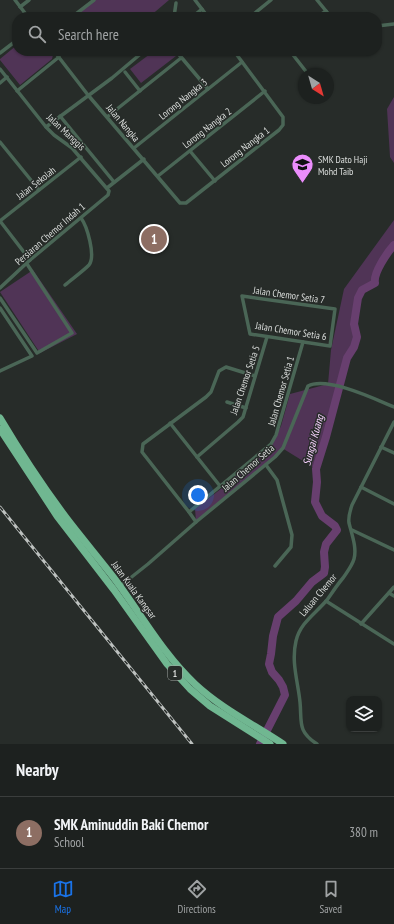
<!DOCTYPE html>
<html lang="en">
<head>
<meta charset="utf-8">
<style>
  :root { --surface:#1d211f; --page:#2a2e2c; --text:#f1f3f6; --muted:#a0a3a4; --line:#3b3e3d; --accent:#1a73e8 }
  body { margin:0; font-family:"PT Sans Narrow",sans-serif; background:var(--page); color:var(--text) }
  .controls { position:absolute; right:12px; bottom:12px; display:grid; overflow:hidden; border-radius:8px; box-shadow:0 1px 3px #0004 }
  .controls button { width:36px; height:36px; display:grid; place-items:center; padding:0; border:0; border-bottom:1px solid var(--line); background:var(--surface); color:var(--text); font:20px sans-serif }
  .compass { position:absolute; left:298px; top:68px; width:36px; height:36px; border-radius:50%; background:var(--surface); box-shadow:0 1px 3px #0004; rotate:143deg }
  .you { position:absolute; left:198px; top:495px; width:14px; height:14px; margin:-10px; border:3px solid #fff; border-radius:50%; background:#1a73e8; box-shadow:0 0 0 6px #1a73e833 }
  .badge { display:grid; place-items:center; width:26px; height:26px; border-radius:50%; background:var(--accent); color:#fff; font-size:13px; font-weight:700 }
  .pin { position:absolute; translate:-50% -50%; border:2px solid #fff; box-shadow:0 1px 4px #0006 }
  .list { margin:0; padding:0; list-style:none }
  h2 { display:flex; justify-content:space-between; align-items:center; height:52px; margin:0; padding:0 16px; font-size:17px }
  h2 small { font-size:13px; font-weight:400; color:var(--muted) }
  .list li { display:grid; grid-template-columns:26px 1fr auto; gap:12px; align-items:center; box-sizing:border-box; height:72px; padding:0 16px; border-top:1px solid var(--line) }
  .list b { display:block; font-size:15px; white-space:nowrap }
  .list p { margin:0; font-size:13px; white-space:nowrap; color:var(--muted) }
  .list em { font-size:13px; font-style:normal; color:var(--muted) }
  .icon { flex:none; width:22px; height:22px; fill:none; stroke:currentColor; stroke-width:2; stroke-linecap:round; stroke-linejoin:round }
  .map { position:relative; flex:none; width:394px; height:744px; overflow:hidden }
  .search { position:absolute; background:var(--surface); box-shadow:0 1px 3px #0004; left:12px; right:12px; top:12px; height:44px; display:flex; align-items:center; gap:10px; box-sizing:border-box; padding:0 14px; border-radius:16px; color:var(--muted); font-size:15px }
  .sheet { height:124px; background:var(--surface) }
  nav { display:flex; justify-content:space-around; align-items:center; box-sizing:border-box; height:56px; border-top:1px solid var(--line); background:var(--surface); font-size:11px; color:var(--muted) }
  nav a { display:grid; justify-items:center; gap:2px }
  nav .on { color:var(--accent) }
  .map>svg:first-child { display:block }
  .green { fill:#503456 }
  .lines { fill:none; stroke-linecap:round; stroke-linejoin:round }
  .river { stroke:#683f6f; stroke-width:8 }
  .street { stroke:#4a6656; stroke-width:3.5 }
  .highway { stroke:#70b791; stroke-width:7 }
  .rail-casing { stroke:#bdc1bf; stroke-width:3 }
  .rail { stroke:#272c29; stroke-width:1.5; stroke-dasharray:4.5; stroke-linecap:butt }
  .labels { text-anchor:middle; dominant-baseline:central; stroke-width:3; stroke-linejoin:round; paint-order:stroke }
  .shield { fill:#272c29; stroke:#a5a9a6; stroke-width:1 }
  .shield-label { font-size:9px; font-weight:bold; fill:#dbdedc }
  .street-label { font-size:10px; fill:#dbdedc; stroke:#272c29 }
  .poi-label { font-size:10px; fill:#dbdedc; stroke:#272c29; text-anchor:start }
  .water-label { font-size:11px; font-style:italic; fill:#f6d0fd; stroke:#272c29 }
</style>
</head>
<body>
<div class="map">
<svg width="394" height="744" viewBox="0 0 394 744">
  <rect width="100%" height="100%" fill="#272c29"/>
  <g class="green">
    <path d="M 94,0 L 169,0 L 149,17 L 73,17 Z"/>
    <path d="M 17,45 L 17,51 L 51,51 L 53,55 L 52,59 L 20,85 L 0,60 L 0,59 Z"/>
    <path d="M 154,51 L 172,51 L 176,56 L 141,83 L 130,69 Z"/>
    <path d="M 394,97 L 394,163 L 390,157 L 387,109 Z"/>
    <path d="M 394,220 C 394,227 394,236 394,243 C 392,256 372,267 375,283 L 362,290 L 358,298 L 354,324 L 357,337 L 354,347 L 347,358 L 340,387 L 326,437 L 316,469 L 282,448 L 275,456 L 196,521 L 195,509 L 222,488 L 271,445 L 281,426 L 290,394 L 328,384 L 331,350 L 344,289 Z"/>
    <path d="M 33,270 L 77,334 L 40,353 L 0,292 Z"/>
  </g>
  <g class="lines">
    <path class="river" d="M 260,744 L 285,695 L 283,687 L 279,680 L 272,672 L 269,664 L 271,654 L 273,636 L 278,617 L 296,601 L 312,582 L 324,573 L 325,567 L 324,552 L 326,544 L 337,530 L 335,526 L 322,516 L 315,502 L 317,482 L 316,469 L 326,437 L 347,358 L 354,347 L 357,337 L 354,324 L 358,298 L 362,290 L 375,283 C 373,273 387,253 394,245"/>
    <g class="street">
      <path d="M 15,0 L 28,17"/>
      <path d="M 195,0 L 208,17"/>
      <path d="M 317,0 L 331,17"/>
      <path d="M 20,7 L 29,0"/>
      <path d="M 72,17 L 94,0"/>
      <path d="M 174,17 L 176,3"/>
      <path d="M 192,17 L 202,9"/>
      <path d="M 250,17 L 271,0"/>
      <path d="M 317,17 L 326,11"/>
      <path d="M 377,26 L 394,24"/>
      <path d="M 54,51 L 88,95 L 180,203 L 186,203 L 279,130 L 283,125 L 283,117 L 234,51"/>
      <path d="M 176,51 L 208,89"/>
      <path d="M 290,51 L 308,74"/>
      <path d="M 0,53 L 17,40"/>
      <path d="M 0,69 L 46,127 L 54,135 L 72,148 L 109,191 L 108,195 L 30,260 L 0,288"/>
      <path d="M 125,72 L 140,91"/>
      <path d="M 0,83 L 7,77"/>
      <path d="M 17,91 L 59,57"/>
      <path d="M 60,116 L 114,182"/>
      <path d="M 107,117 L 181,58"/>
      <path d="M 46,127 L 112,78 L 144,51"/>
      <path d="M 0,142 L 39,190"/>
      <path d="M 134,148 L 242,62"/>
      <path d="M 190,151 L 215,181"/>
      <path d="M 158,176 L 265,91"/>
      <path d="M 107,188 L 144,159"/>
      <path d="M 0,221 L 81,157"/>
      <path d="M 0,221 L 30,260"/>
      <path d="M 65,285 C 72,279 82,272 89,265 C 96,256 87,226 81,218"/>
      <path d="M 242,296 L 335,309 L 330,346 L 250,334 Z"/>
      <path d="M 0,298 L 37,353 L 72,333 L 27,264"/>
      <path d="M 0,308 L 32,356 L 0,371"/>
      <path d="M 227,402 L 246,408"/>
      <path d="M 170,423 L 220,486"/>
      <path d="M 381,447 L 394,453"/>
      <path d="M 197,457 L 238,422 L 243,417 L 267,337"/>
      <path d="M 266,465 L 277,480 L 292,535 L 291,547 L 275,566"/>
      <path d="M 361,487 L 394,504"/>
      <path d="M 189,512 L 142,452 L 143,444 L 206,397 L 211,392 L 219,371 L 226,367 L 255,376"/>
      <path d="M 196,522 L 189,512 L 271,444 L 276,435 L 303,342"/>
      <path d="M 352,530 L 394,550"/>
      <path d="M 119,587 L 148,564 L 196,522 L 275,457 L 283,448 L 308,386 C 327,376 375,399 394,407"/>
      <path d="M 389,593 L 394,596"/>
      <path d="M 326,601 L 394,644"/>
      <path d="M 361,624 L 394,587"/>
      <path d="M 317,744 C 297,731 302,722 300,702 C 298,682 291,662 296,641 C 300,623 315,614 327,600 C 332,593 337,585 343,578 C 347,572 352,566 354,559 C 357,548 352,535 349,523 C 348,517 350,511 352,505 L 394,422"/>
    </g>
    <g class="highway">
      <path d="M 0,418 C 22,455 45,490 71,524 C 85,542 100,560 114,578 C 141,614 163,654 195,684 C 222,709 253,724 283,744"/>
      <path d="M 0,429 L 57,516 L 114,590 L 167,664 L 190,689 L 210,706 L 270,744"/>
    </g>
    <defs>
      <path id="rail" d="M 0,507 L 192,744"/>
    </defs>
    <use href="#rail" class="rail-casing"/>
    <use href="#rail" class="rail"/>
  </g>
  <defs>
    <symbol id="school-pin" viewBox="-11 -11 22 30"><path d="M0 17L-7.5 6A9.5 9.5 0 1 1 7.5 6Z" fill="#eb8dfc" stroke="#272c29"/><path d="M0-5L7-2L0 1L-7-2ZM-4 1L0 2.5L4 1V4Q0 6-4 4Z" fill="#111"/></symbol>
  </defs>
  <g fill-rule="evenodd">
    <use href="#school-pin" x="290" y="152" width="25" height="34"/>
  </g>
  <g class="labels">
    <rect class="shield" x="168" y="666" width="14" height="14" rx="3"/>
    <g class="shield-label">
      <text x="175" y="673">1</text>
    </g>
    <g class="street-label">
      <text transform="translate(183 99) rotate(-39)">Lorong Nangka 3</text>
      <text transform="translate(123 123) rotate(50)">Jalan Nangka</text>
      <text transform="translate(207 128) rotate(-38)">Lorong Nangka 2</text>
      <text transform="translate(66 132) rotate(43)">Jalan Manggis</text>
      <text transform="translate(245 147) rotate(-38)">Lorong Nangka 1</text>
      <text transform="translate(36 183) rotate(-38)">Jalan Sekolah</text>
      <text transform="translate(50 234) rotate(-41)">Persiaran Chemor Indah 1</text>
      <text transform="translate(289 295) rotate(8)">Jalan Chemor Setia 7</text>
      <text transform="translate(291 331) rotate(9)">Jalan Chemor Setia 6</text>
      <text transform="translate(245 380) rotate(-71)">Jalan Chemor Setia 5</text>
      <text transform="translate(281 391) rotate(-74)">Jalan Chemor Setia 1</text>
      <text transform="translate(248 468) rotate(-41)">Jalan Chemor Setia</text>
      <text transform="translate(134 590) rotate(54)">Jalan Kuala Kangsar</text>
      <text transform="translate(318 595) rotate(-50)">Laluan Chemor</text>
    </g>
    <g class="poi-label">
      <text x="318" y="159">SMK Dato Haji<tspan x="318" dy="12">Mohd Taib</tspan></text>
    </g>
    <g class="water-label">
      <text transform="translate(313 440) rotate(-75)">Sungai Kuang</text>
    </g>
  </g>
</svg>
<div class="controls">
<button><svg class="icon" aria-label="layers" viewBox="0 0 24 24"><path d="M12 4l9 5-9 5-9-5zM3 14l9 5 9-5"/></svg></button>
</div>
<svg class="compass" viewBox="-18 -18 36 36"><path d="M0-13l5 13h-10z" fill="#e53935"/><path d="M0 13l5-13h-10z" fill="#a0a3a4"/></svg>
<div class="you"></div>
<div class="pin badge" style="left:154px;top:239px;background:#8d6e63">1</div>
<div class="search"><svg class="icon" aria-label="search" viewBox="0 0 24 24"><circle cx="10" cy="10" r="6"/><path d="M15 15l6 6"/></svg>Search here</div>
</div>
<section class="sheet">
<h2>Nearby<small></small></h2>
<ul class="list">
<li><span class="badge" style="background:#8d6e63">1</span><div><b>SMK Aminuddin Baki Chemor</b><p>School</p></div><em>380 m</em></li>
</ul>
</section>
<nav>
<a class="on"><svg class="icon" aria-label="map" viewBox="0 0 24 24"><path d="M3 6l6-2 6 2 6-2v14l-6 2-6-2-6 2zM9 4v14M15 6v14"/></svg>Map</a>
<a><svg class="icon" aria-label="directions" viewBox="0 0 24 24"><path d="M12 3l9 9-9 9-9-9zM9 14v-3h6M13 9l2 2-2 2"/></svg>Directions</a>
<a><svg class="icon" aria-label="saved" viewBox="0 0 24 24"><path d="M7 4h10v16l-5-4-5 4z"/></svg>Saved</a>
</nav>
</body>
</html>
